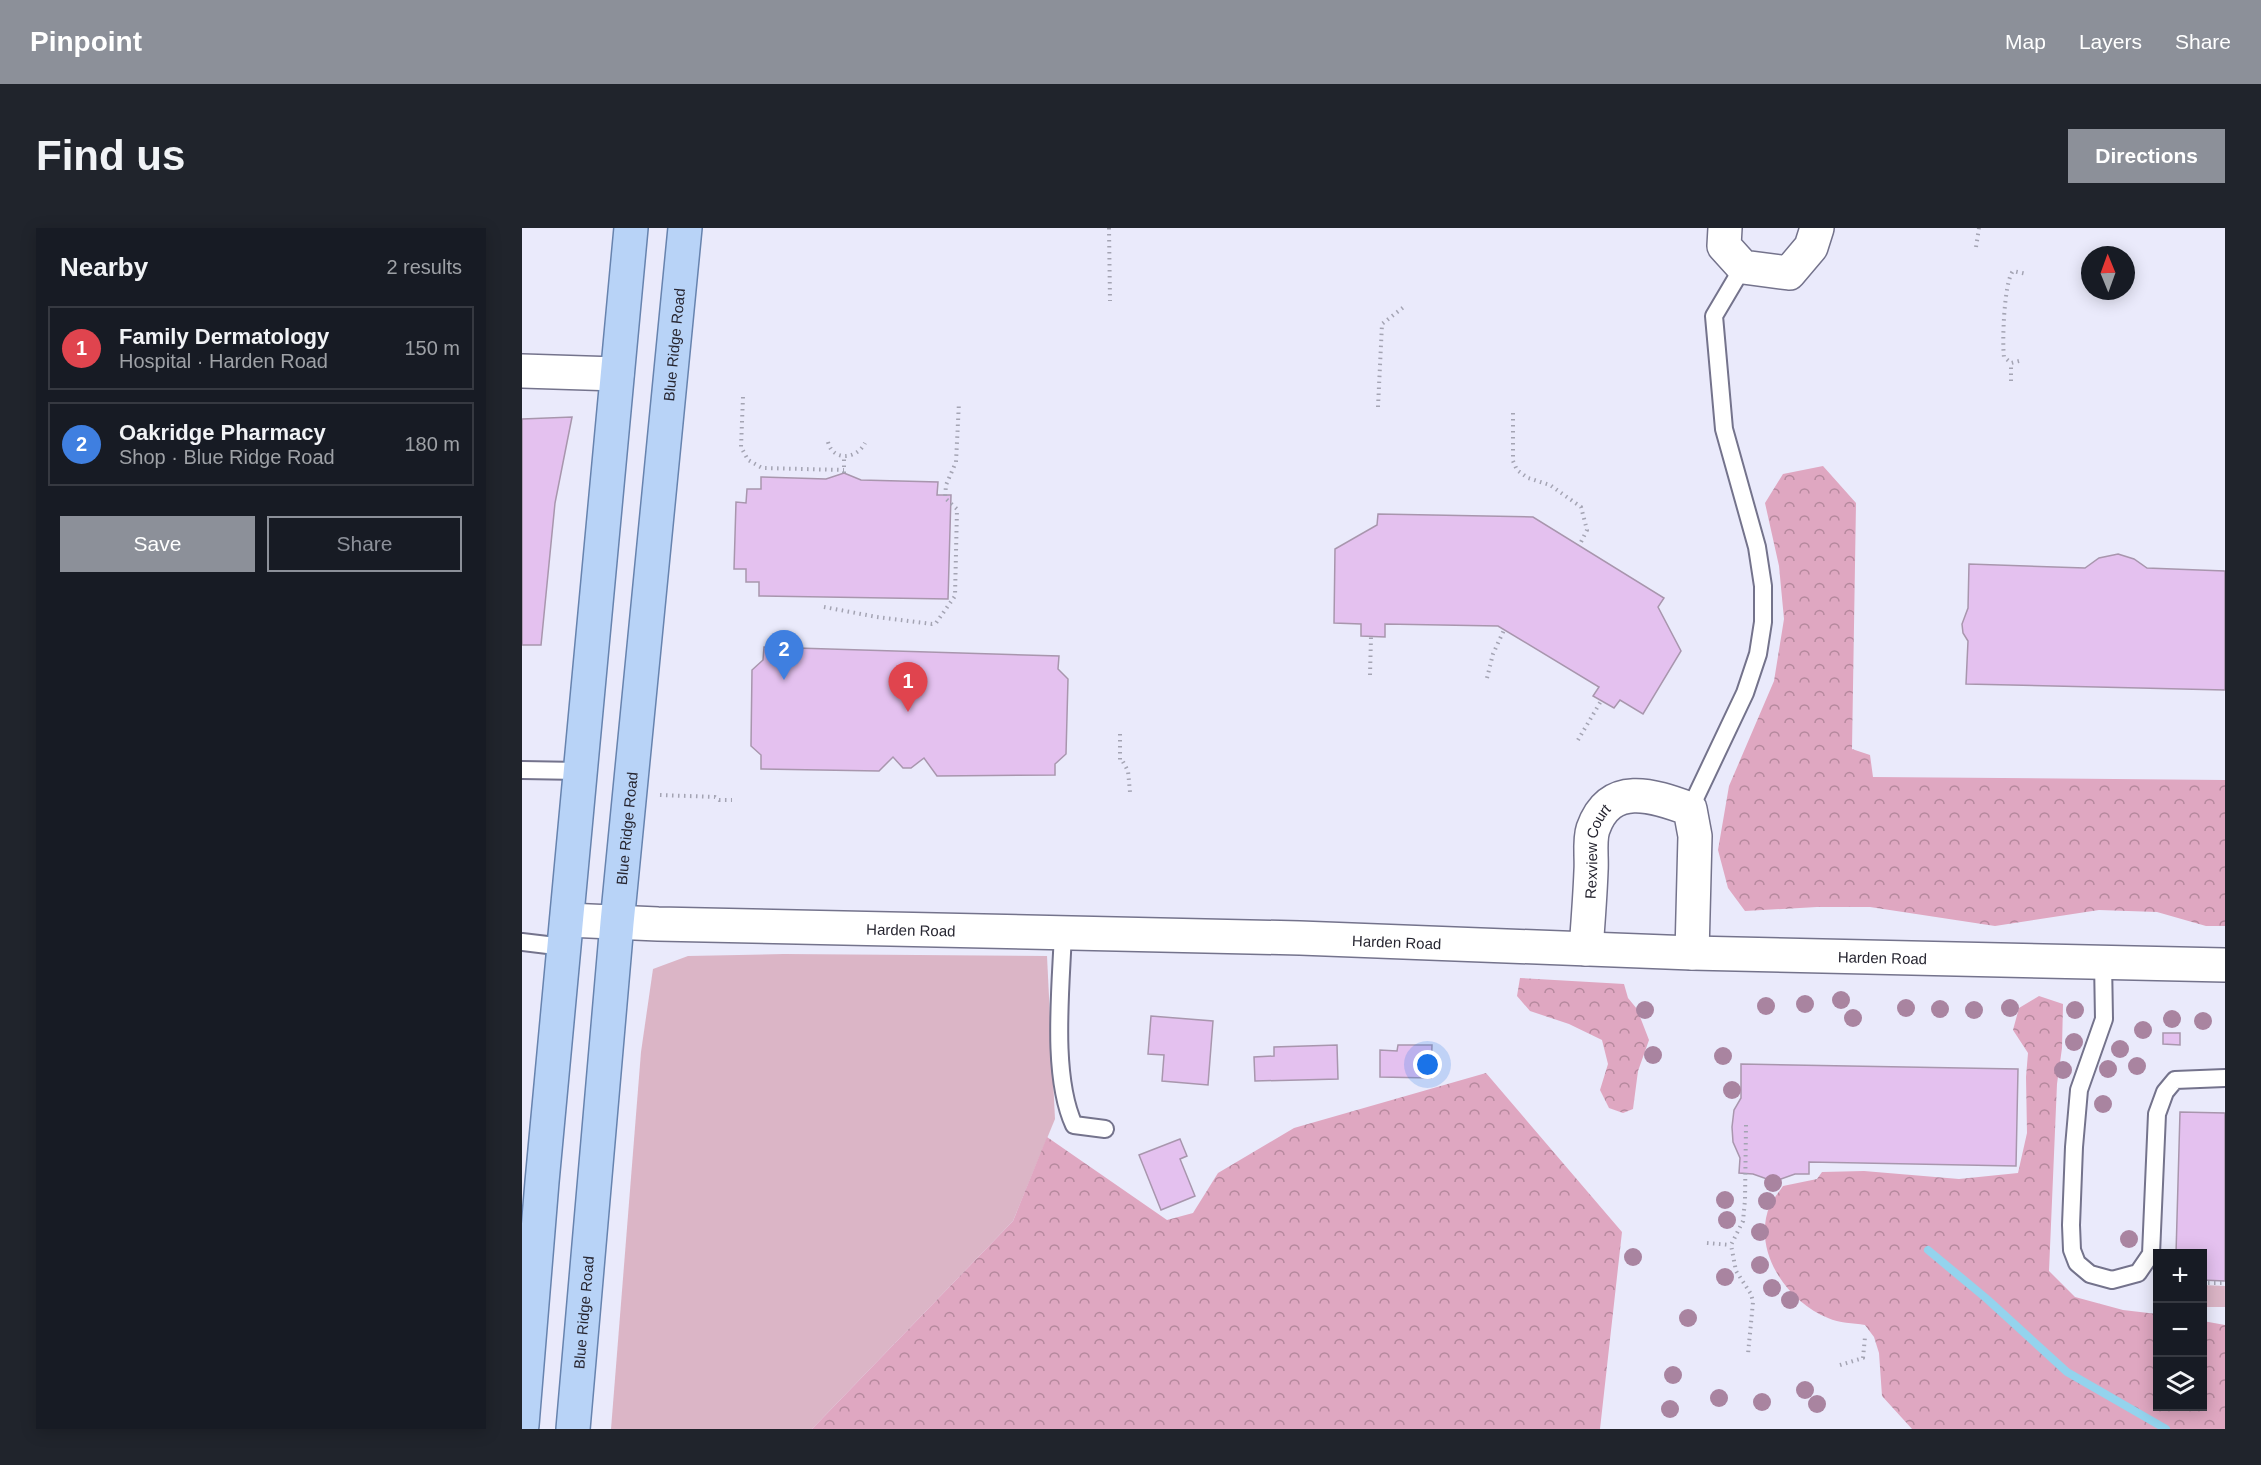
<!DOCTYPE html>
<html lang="en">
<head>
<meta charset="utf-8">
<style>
  :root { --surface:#171b24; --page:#20242c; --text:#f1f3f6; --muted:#9ea1a6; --line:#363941; --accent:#8c9099 }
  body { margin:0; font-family:Helvetica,sans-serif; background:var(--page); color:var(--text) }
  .controls { position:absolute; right:18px; bottom:18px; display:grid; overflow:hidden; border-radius:0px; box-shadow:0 3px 15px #0003 }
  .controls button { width:54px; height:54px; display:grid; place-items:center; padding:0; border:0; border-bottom:2px solid var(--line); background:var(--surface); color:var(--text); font:30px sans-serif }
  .compass { position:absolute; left:1559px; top:18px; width:54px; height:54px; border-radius:50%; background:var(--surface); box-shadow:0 3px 15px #0003; rotate:359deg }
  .you { position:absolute; left:906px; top:837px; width:21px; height:21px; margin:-15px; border:4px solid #fff; border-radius:50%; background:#1a73e8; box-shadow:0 0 0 9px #1a73e833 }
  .badge { display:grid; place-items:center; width:39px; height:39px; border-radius:50%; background:var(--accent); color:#fff; font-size:20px; font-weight:700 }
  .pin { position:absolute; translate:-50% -50px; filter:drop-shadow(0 2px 3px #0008) }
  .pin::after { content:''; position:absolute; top:32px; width:21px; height:18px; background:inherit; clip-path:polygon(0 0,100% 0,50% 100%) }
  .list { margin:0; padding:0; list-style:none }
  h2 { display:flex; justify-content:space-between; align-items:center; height:78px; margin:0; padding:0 24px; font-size:26px }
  h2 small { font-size:20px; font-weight:400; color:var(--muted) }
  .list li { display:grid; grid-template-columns:39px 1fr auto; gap:18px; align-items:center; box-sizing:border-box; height:84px; margin:0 12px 12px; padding:0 12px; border:2px solid var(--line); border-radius:0px }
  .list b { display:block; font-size:22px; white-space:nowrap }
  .list p { margin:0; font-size:20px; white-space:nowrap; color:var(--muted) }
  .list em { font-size:20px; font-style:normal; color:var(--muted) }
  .actions { display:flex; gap:12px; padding:18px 24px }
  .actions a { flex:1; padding:14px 0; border:2px solid var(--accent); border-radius:0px; text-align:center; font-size:21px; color:var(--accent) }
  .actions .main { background:var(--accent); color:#fff }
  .icon { flex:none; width:33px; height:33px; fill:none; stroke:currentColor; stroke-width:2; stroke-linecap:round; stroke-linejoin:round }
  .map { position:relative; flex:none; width:1703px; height:1201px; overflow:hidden; border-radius:0px }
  header { display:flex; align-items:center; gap:36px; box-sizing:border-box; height:84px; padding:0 30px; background:var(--accent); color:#fff }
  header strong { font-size:28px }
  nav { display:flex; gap:33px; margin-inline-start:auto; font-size:21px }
  .intro { display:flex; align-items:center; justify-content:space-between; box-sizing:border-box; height:144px; padding:0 36px }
  h1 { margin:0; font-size:42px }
  .button { padding:15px 27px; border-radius:0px; background:var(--accent); color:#fff; font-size:21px; font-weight:700 }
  main { display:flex; gap:36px; padding:0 36px }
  aside { flex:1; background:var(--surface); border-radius:0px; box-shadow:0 3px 15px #0003 }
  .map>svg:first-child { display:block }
  .green { fill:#dbb5c6 }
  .forest { fill:url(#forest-crowns) }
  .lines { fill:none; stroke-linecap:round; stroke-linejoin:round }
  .stream { stroke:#94d3ed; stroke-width:8 }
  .building { fill:#e4c1ef; stroke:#a896ad; stroke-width:1.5 }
  .service-casing { stroke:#74738c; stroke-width:20 }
  .minor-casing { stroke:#74738c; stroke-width:36 }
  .tertiary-casing { stroke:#74738c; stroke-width:36 }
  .primary-casing { stroke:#6783ae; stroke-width:36 }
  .path { stroke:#a4a4b3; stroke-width:4; stroke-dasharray:1.5 4.5; stroke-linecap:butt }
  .service { stroke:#fff; stroke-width:16 }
  .minor { stroke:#fff; stroke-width:33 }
  .tertiary { stroke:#fff; stroke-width:33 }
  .primary { stroke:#b8d3f7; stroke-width:33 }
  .tree { fill:#a984a0 }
  .labels { text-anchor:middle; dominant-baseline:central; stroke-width:4.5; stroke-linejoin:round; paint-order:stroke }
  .street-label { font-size:15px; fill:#272631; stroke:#f8f8fe }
</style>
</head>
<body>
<header>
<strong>Pinpoint</strong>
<nav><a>Map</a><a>Layers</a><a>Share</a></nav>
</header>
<div class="intro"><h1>Find us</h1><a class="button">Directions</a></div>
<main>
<aside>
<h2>Nearby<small>2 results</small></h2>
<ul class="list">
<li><span class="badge" style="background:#e0444e">1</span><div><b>Family Dermatology</b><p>Hospital · Harden Road</p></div><em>150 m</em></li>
<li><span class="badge" style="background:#3f7fe0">2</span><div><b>Oakridge Pharmacy</b><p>Shop · Blue Ridge Road</p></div><em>180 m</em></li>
</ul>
<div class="actions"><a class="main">Save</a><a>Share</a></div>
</aside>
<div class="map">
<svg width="1703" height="1201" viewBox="0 0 1703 1201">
  <defs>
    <pattern id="forest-crowns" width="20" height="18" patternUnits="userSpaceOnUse" patternTransform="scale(1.5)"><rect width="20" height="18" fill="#dfa7c1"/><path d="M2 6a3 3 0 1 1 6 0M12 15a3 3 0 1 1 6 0" fill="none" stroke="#b5889d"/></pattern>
  </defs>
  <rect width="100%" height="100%" fill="#eaeafb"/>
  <g class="green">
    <path d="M 262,726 L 525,728 L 533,891 L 491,993 L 290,1201 L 89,1201 L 119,824 L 131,741 L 166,728 Z"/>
    <path d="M 1681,1057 L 1703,1058 L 1703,1079 L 1681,1079 Z"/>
  </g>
  <g class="forest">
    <path d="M 1301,238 L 1334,275 L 1330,521 L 1348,527 L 1351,549 L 1703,552 L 1703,698 L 1684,698 L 1635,684 L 1577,682 L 1473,698 L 1348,679 L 1295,679 L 1223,683 L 1206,660 L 1196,622 L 1207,558 L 1252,453 L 1262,391 L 1257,338 L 1243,275 L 1261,246 Z"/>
    <path d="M 998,750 L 1102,756 L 1106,770 L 1115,781 L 1127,812 L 1116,843 L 1111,881 L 1101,885 L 1087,880 L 1078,862 L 1086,836 L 1080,812 L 1047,796 L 1008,783 L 995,768 Z"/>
    <path d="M 1517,768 L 1541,776 L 1540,820 L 1535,856 L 1527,1043 L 1553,1069 L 1601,1082 L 1635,1086 L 1636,1178 L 1680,1178 L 1681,1093 L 1703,1097 L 1703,1201 L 1390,1201 L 1360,1168 L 1357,1125 L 1352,1109 L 1343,1097 C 1331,1095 1317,1095 1306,1090 C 1265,1073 1229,1023 1248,977 C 1251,971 1257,964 1261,958 L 1295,951 L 1300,944 L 1342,943 L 1437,951 L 1496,945 L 1505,905 L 1504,849 L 1506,825 L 1491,802 L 1497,780 Z"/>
    <path d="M 964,845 L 1100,1004 L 1078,1201 L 290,1201 L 491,993 L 525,909 L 645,992 L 671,985 L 696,945 L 772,900 Z"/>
  </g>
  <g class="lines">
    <path class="stream" d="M 1406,1022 L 1465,1071 L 1545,1144 L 1644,1201"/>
  </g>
  <g class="building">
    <path d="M 50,189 L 33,275 L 19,417 L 0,417 L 0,191 Z"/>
    <path d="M 322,245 L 339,252 L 416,254 L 415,267 L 429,267 L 426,371 L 237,368 L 237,354 L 224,354 L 224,341 L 212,341 L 214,274 L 224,275 L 225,261 L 239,261 L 239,249 L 304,251 Z"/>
    <path d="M 856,286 L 1011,289 L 1142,370 L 1136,379 L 1159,423 L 1121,486 L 1098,472 L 1092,480 L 1071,468 L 1077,459 L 976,398 L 863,396 L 863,409 L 839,408 L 839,396 L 812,395 L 813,321 L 855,297 Z"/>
    <path d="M 1596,326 L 1612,331 L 1625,340 L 1703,343 L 1703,462 L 1444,456 L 1446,413 L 1441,405 L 1440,396 L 1446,380 L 1447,336 L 1563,340 L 1577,330 Z"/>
    <path d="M 242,419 L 537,428 L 536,441 L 546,451 L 544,526 L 533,536 L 533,547 L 415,548 L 402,530 L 389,540 L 381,540 L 371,529 L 357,543 L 239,541 L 239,527 L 229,518 L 230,442 L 241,432 Z"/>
    <path d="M 629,788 L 691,793 L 686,857 L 640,853 L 642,827 L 626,826 Z"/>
    <path d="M 1641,805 L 1658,805 L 1658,817 L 1641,816 Z"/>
    <path d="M 815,817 L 816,851 L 733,853 L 732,829 L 752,828 L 752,819 Z"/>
    <path d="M 876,817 L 910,817 L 909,850 L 858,849 L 858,822 L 875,823 Z"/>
    <path d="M 1219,836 L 1496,841 L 1494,938 L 1287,934 L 1287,946 L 1273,946 L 1259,951 L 1245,951 L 1231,946 L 1217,945 L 1218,930 L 1211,914 L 1210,899 L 1212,882 L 1219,870 Z"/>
    <path d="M 1658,884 L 1703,885 L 1703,1053 L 1680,1052 L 1680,1026 L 1654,1026 Z"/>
    <path d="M 658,911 L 665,928 L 658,931 L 673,968 L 639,982 L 617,927 Z"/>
  </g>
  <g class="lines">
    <defs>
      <g id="service">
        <path d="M 0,542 L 58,543"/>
        <path d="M 1168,581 L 1223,465 L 1236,426 L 1241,394 L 1241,358 L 1235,319 L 1202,201 L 1192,88 L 1221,39"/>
        <path d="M 541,704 C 539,760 529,847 552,897 L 583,901"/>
        <path d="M 0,714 L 42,719"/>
        <path d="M 1581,733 L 1582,791 L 1557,862 L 1552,919 L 1549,997 L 1550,1022 L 1555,1035 L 1568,1046 L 1590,1052 L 1616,1045 L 1629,1026 L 1635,886 L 1643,864 L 1653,852 L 1703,850"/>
      </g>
      <g id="minor">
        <path d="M 1203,0 L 1202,18 L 1221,39 L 1267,45 L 1289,19 L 1295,0"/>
        <path d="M 0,143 L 95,146"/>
        <path id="s1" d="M 1064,721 C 1066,695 1068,669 1069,643 C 1070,630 1067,613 1071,601 C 1088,553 1130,567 1168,581 L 1173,608 L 1170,725"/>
      </g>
      <g id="tertiary">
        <path id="s2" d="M 45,692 L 136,696 L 778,710 L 1170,725 L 1703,737"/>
      </g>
      <g id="primary">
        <path d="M 0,1197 L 20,954 L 109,0"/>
        <path id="s3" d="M 51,1201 L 95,695 L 163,0"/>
      </g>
    </defs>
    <use href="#service" class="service-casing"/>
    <use href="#minor" class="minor-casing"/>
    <use href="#tertiary" class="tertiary-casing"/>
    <use href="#primary" class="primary-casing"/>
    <g class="path">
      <path d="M 587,0 L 588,73"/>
      <path d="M 1454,19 L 1457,0"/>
      <path d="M 1497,133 L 1489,135 L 1482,129 C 1480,114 1482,54 1491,43 L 1505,46"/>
      <path d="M 1489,153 L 1489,135"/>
      <path d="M 221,169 L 219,219 L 226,232 L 240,240 L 322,242"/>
      <path d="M 856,179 L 860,96 L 883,78"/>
      <path d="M 991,185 L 991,233 L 995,242 L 1006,250 L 1028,257 L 1059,279 L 1065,302 L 1057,318"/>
      <path d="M 306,214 C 311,234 335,231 343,215"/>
      <path d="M 322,245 L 322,229"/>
      <path d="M 302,379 L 355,389 L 410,396 L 414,395 L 433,368 L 435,281 L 423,270 L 424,257 L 434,234 L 437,174"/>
      <path d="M 848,447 L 849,409"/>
      <path d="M 965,450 L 971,426 L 982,402"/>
      <path d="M 598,506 L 598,532 L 600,532 L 606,543 L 608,564"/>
      <path d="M 1056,512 L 1079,473"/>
      <path d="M 138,567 L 193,569 L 197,572 L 210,572"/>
      <path d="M 1224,897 L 1223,972 L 1221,993 L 1209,1017 L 1214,1043 L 1229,1066 L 1231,1074 L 1226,1126"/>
      <path d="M 1185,1015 L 1209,1017"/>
      <path d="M 1680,1055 L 1703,1055"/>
      <path d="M 1318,1137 L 1341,1130 L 1343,1109"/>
    </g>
    <use href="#service" class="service"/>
    <use href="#minor" class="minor"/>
    <use href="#tertiary" class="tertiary"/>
    <use href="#primary" class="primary"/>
  </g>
  <g class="tree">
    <circle cx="1319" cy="772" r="9"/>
    <circle cx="1283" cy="776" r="9"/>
    <circle cx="1244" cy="778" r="9"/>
    <circle cx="1384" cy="780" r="9"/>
    <circle cx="1488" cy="780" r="9"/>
    <circle cx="1418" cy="781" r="9"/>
    <circle cx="1123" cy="782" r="9"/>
    <circle cx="1452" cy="782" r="9"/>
    <circle cx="1553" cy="782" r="9"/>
    <circle cx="1331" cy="790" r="9"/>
    <circle cx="1650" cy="791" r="9"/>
    <circle cx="1681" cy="793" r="9"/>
    <circle cx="1621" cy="802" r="9"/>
    <circle cx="1552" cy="814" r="9"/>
    <circle cx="1598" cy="821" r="9"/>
    <circle cx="1131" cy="827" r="9"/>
    <circle cx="1201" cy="828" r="9"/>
    <circle cx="1615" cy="838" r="9"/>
    <circle cx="1586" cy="841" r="9"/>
    <circle cx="1541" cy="842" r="9"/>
    <circle cx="1210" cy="862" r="9"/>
    <circle cx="1581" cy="876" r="9"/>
    <circle cx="1251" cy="955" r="9"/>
    <circle cx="1203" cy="972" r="9"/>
    <circle cx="1245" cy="973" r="9"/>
    <circle cx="1205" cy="992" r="9"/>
    <circle cx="1238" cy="1004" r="9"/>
    <circle cx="1607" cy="1011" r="9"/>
    <circle cx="1111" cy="1029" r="9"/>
    <circle cx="1238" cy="1037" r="9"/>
    <circle cx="1203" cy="1049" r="9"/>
    <circle cx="1250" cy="1060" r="9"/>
    <circle cx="1268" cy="1072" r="9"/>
    <circle cx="1166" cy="1090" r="9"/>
    <circle cx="1151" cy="1147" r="9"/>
    <circle cx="1283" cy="1162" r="9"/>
    <circle cx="1197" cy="1170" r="9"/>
    <circle cx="1240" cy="1174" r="9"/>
    <circle cx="1295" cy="1176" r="9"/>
    <circle cx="1148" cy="1181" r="9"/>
  </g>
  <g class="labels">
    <g class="street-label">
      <text stroke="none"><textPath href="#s3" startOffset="1089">Blue Ridge Road</textPath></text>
      <text stroke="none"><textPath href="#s3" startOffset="603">Blue Ridge Road</textPath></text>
      <text stroke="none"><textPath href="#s1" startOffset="99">Rexview Court</textPath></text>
      <text stroke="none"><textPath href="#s2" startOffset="344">Harden Road</textPath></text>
      <text stroke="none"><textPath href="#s2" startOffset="830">Harden Road</textPath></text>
      <text stroke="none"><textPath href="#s2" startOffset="1316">Harden Road</textPath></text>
      <text stroke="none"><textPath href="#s3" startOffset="117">Blue Ridge Road</textPath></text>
    </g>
  </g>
</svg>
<div class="controls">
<button>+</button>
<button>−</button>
<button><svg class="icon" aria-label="layers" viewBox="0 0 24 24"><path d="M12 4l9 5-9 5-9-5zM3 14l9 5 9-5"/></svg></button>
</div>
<svg class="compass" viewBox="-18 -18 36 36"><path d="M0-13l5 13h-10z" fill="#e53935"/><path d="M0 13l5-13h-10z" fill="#9ea1a6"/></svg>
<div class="you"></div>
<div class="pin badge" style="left:386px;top:484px;background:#e0444e">1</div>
<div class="pin badge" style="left:262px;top:452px;background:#3f7fe0">2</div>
</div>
</main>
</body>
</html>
